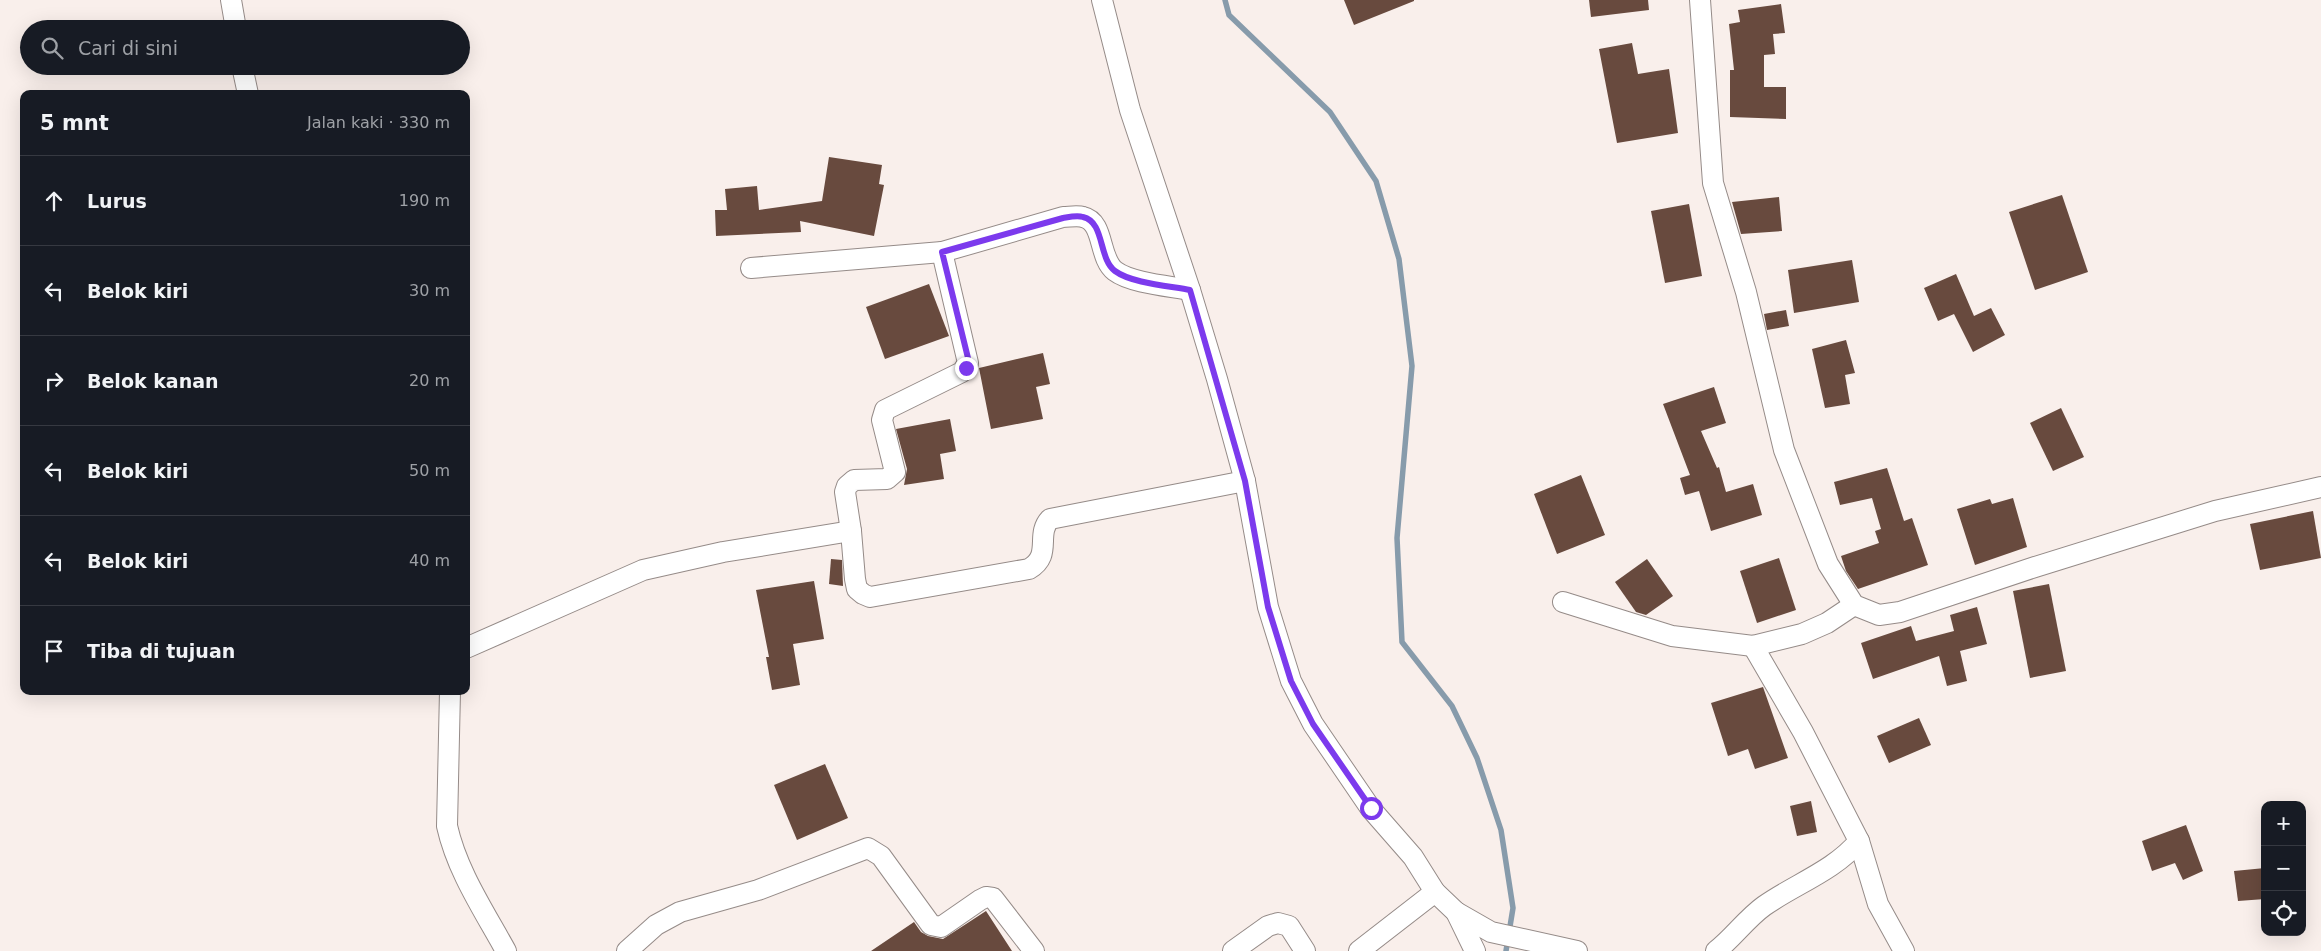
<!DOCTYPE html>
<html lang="id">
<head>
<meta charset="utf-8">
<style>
  :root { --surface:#171b24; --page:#20242c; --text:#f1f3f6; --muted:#9ea1a6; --line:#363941 }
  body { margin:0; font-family:"DejaVu Sans",sans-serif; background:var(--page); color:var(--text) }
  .controls { position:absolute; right:15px; bottom:15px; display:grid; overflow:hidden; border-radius:10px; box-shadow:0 5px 20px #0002 }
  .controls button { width:45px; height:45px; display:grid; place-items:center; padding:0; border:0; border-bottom:1px solid var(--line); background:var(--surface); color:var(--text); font:25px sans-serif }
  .stop { position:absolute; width:15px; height:15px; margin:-11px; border:4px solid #7c3aed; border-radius:50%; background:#fff }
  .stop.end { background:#7c3aed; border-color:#fff; box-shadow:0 1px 5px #0008 }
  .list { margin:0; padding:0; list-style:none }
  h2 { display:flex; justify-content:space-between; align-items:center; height:65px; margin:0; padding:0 20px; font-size:21px }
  h2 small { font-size:16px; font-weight:400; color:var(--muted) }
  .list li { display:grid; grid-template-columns:32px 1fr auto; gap:15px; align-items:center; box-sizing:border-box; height:90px; padding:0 20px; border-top:1px solid var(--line) }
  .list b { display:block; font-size:19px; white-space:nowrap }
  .list em { font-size:16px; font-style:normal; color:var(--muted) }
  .icon { flex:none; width:28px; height:28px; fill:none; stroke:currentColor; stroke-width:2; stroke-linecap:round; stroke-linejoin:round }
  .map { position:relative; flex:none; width:2321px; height:951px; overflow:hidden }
  .search { position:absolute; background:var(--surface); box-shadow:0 5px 20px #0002; left:20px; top:20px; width:450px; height:55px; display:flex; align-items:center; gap:12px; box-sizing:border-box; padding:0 18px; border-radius:28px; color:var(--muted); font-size:19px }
  .panel { position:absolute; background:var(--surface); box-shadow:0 5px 20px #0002; left:20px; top:90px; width:450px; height:605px; border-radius:10px }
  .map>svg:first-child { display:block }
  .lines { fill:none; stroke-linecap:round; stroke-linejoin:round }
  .stream { stroke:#879bab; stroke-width:5.5 }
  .building { fill:#684a3e }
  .street-casing { stroke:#958b88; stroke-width:22 }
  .street { stroke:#fff; stroke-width:20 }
  .route { stroke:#7c3aed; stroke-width:6 }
</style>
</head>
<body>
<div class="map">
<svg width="2321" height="951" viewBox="0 0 2321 951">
  <rect width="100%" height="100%" fill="#f9efeb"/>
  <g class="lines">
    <path class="stream" d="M 1225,0 L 1229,15 L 1330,112 L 1376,181 L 1399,259 L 1412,366 L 1397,538 L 1402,642 L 1452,706 L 1477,758 L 1501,830 L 1513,908 L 1506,951"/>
  </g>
  <g class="building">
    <path d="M 1344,0 L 1414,0 L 1414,1 L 1354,25 Z"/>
    <path d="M 1589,0 L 1648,0 L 1649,10 L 1591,17 Z"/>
    <path d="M 1781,4 L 1785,33 L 1773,34 L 1775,54 L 1764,55 L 1764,87 L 1786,87 L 1786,119 L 1730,117 L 1730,70 L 1734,70 L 1729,24 L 1740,22 L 1738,10 Z"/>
    <path d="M 1632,43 L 1638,74 L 1669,69 L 1678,133 L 1617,143 L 1599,49 Z"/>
    <path d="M 829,157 L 882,165 L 879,184 L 884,185 L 874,236 L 800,221 L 801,232 L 716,236 L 715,210 L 727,210 L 725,189 L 757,186 L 759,210 L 822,201 Z"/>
    <path d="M 2062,195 L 2088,272 L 2035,290 L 2009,212 Z"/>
    <path d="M 1779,197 L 1782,231 L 1741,234 L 1732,202 Z"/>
    <path d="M 1689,204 L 1702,276 L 1665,283 L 1651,211 Z"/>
    <path d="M 1852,260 L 1859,302 L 1794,313 L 1788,270 Z"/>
    <path d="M 1956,274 L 1974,316 L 1991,308 L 2005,335 L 1973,352 L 1954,314 L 1938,321 L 1924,288 Z"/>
    <path d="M 929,284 L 949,336 L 885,359 L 866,307 Z"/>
    <path d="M 1786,310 L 1789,326 L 1767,330 L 1764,314 Z"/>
    <path d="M 1846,340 L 1855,373 L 1845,375 L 1850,404 L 1825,408 L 1812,349 Z"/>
    <path d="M 1043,353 L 1050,384 L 1036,387 L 1043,419 L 991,429 L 979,368 Z"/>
    <path d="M 1714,387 L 1726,423 L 1701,431 L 1717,468 L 1719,467 L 1726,492 L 1753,484 L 1762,515 L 1711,531 L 1699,491 L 1685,495 L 1680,478 L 1690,475 L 1663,404 Z"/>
    <path d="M 2061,408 L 2084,457 L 2053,471 L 2030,423 Z"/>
    <path d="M 950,419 L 956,451 L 940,454 L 944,479 L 904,485 L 907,469 L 896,429 Z"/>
    <path d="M 1887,468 L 1904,521 L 1912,518 L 1928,565 L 1858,589 L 1846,571 L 1841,556 L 1879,543 L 1875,531 L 1881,529 L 1872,498 L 1840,505 L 1834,482 Z"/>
    <path d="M 1581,475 L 1605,535 L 1557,554 L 1534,494 Z"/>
    <path d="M 2013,498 L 2027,547 L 1975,565 L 1957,509 L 1990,499 L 1992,504 Z"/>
    <path d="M 2313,511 L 2321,558 L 2260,570 L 2250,524 Z"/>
    <path d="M 1779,558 L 1796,610 L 1757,623 L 1740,571 Z"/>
    <path d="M 831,559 L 842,560 L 843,586 L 829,584 Z"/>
    <path d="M 1647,559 L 1673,596 L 1646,615 L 1636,612 L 1615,582 Z"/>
    <path d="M 814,581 L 824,639 L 793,644 L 800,685 L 772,690 L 766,657 L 769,657 L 756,590 Z"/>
    <path d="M 2049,584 L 2066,671 L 2030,678 L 2013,591 Z"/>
    <path d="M 1977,607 L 1987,644 L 1960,651 L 1967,681 L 1947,686 L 1939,656 L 1873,679 L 1861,643 L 1911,626 L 1916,641 L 1954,631 L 1950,615 Z"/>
    <path d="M 1763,687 L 1788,758 L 1755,769 L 1748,749 L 1728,756 L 1711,703 Z"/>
    <path d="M 1919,718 L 1931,745 L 1889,763 L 1877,736 Z"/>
    <path d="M 825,764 L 848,818 L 797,840 L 774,785 Z"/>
    <path d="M 1811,801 L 1817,832 L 1797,836 L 1790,806 Z"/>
    <path d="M 2186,825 L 2203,871 L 2183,880 L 2175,863 L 2152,871 L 2142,841 Z"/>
    <path d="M 2265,868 L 2265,899 L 2238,901 L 2234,871 Z"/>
    <path d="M 986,911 L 1012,951 L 871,951 L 914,922 L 921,932 L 928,936 L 943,939 Z"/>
  </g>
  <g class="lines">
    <defs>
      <g id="street">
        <path d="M 231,0 L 236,29"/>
        <path d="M 1102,0 L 1130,110 L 1190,290 L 1217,379 L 1245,481 L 1268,607 L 1291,681 L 1313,724 L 1371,809 L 1413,857 L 1435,892 L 1456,912 L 1475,951"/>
        <path d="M 1700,0 L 1713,183 L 1746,292 L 1784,450 L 1828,564 L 1854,605 L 1879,615 L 1900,612 L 2035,567 L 2215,511 L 2321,487"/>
        <path d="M 242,66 L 248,94"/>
        <path d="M 942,252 L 968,363 L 962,372 L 885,410 L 882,420 L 895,472 L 887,479 L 854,480 L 847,486 L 845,492 L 851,531 L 855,579 L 857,589 L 863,594 L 870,597 L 1029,569 C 1053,555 1035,535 1050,519 L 1245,481"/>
        <path d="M 751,268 L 942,252 L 1063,217 C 1069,217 1077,215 1083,217 C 1105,222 1098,258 1115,271 C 1131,283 1169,286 1190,290"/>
        <path d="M 1563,602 L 1672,636 L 1753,646 L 1802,634 L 1827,623 L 1854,605"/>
        <path d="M 1753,646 L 1803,732 L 1859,841 L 1878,904 L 1904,951"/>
        <path d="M 466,648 L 643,570 L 723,552 L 851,531"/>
        <path d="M 450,691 L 447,826 C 457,871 484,911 506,951"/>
        <path d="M 1456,912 L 1491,932 L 1577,951"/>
        <path d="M 627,951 L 656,925 L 680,912 L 758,890 L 868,848 L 881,856 L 931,925 L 941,927 L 980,900 L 986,897 L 993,898 L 1034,951"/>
        <path d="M 1233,951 L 1268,926 L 1278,923 L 1289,926 L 1305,951"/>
        <path d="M 1359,951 L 1435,892"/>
        <path d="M 1716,951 C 1733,938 1746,919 1764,906 C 1795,884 1834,871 1859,841"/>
      </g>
    </defs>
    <use href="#street" class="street-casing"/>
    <use href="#street" class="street"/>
  </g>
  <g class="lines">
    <path class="route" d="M 966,368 L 968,358 L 942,252 L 1063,218 C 1069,217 1077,215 1083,217 C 1105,222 1098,258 1115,271 C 1131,283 1169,286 1190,290 L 1245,481 L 1268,607 L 1291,681 L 1313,724 L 1371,808"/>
  </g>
</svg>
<div class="controls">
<button>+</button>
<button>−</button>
<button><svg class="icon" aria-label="locate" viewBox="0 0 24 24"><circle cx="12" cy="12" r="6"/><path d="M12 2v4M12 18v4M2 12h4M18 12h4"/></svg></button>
</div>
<div class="stop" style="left:1371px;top:808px"></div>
<div class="stop end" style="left:966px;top:368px"></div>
<div class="search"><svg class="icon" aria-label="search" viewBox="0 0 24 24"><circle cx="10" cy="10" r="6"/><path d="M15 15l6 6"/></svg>Cari di sini</div>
<section class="panel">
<h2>5 mnt<small>Jalan kaki · 330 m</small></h2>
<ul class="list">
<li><svg class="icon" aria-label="ahead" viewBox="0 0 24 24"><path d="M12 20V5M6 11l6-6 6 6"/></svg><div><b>Lurus</b></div><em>190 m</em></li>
<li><svg class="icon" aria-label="left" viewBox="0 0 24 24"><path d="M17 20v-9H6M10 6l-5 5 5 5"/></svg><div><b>Belok kiri</b></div><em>30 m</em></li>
<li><svg class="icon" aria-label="right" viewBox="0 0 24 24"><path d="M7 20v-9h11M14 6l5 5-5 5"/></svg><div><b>Belok kanan</b></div><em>20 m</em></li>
<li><svg class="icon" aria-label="left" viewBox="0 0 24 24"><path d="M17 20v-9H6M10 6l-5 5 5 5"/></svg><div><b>Belok kiri</b></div><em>50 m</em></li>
<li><svg class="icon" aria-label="left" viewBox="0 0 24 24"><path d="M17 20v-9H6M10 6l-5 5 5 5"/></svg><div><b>Belok kiri</b></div><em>40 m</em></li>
<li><svg class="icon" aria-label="arrive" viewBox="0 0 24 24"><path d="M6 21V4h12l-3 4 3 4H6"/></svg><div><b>Tiba di tujuan</b></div></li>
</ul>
</section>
</div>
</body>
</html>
